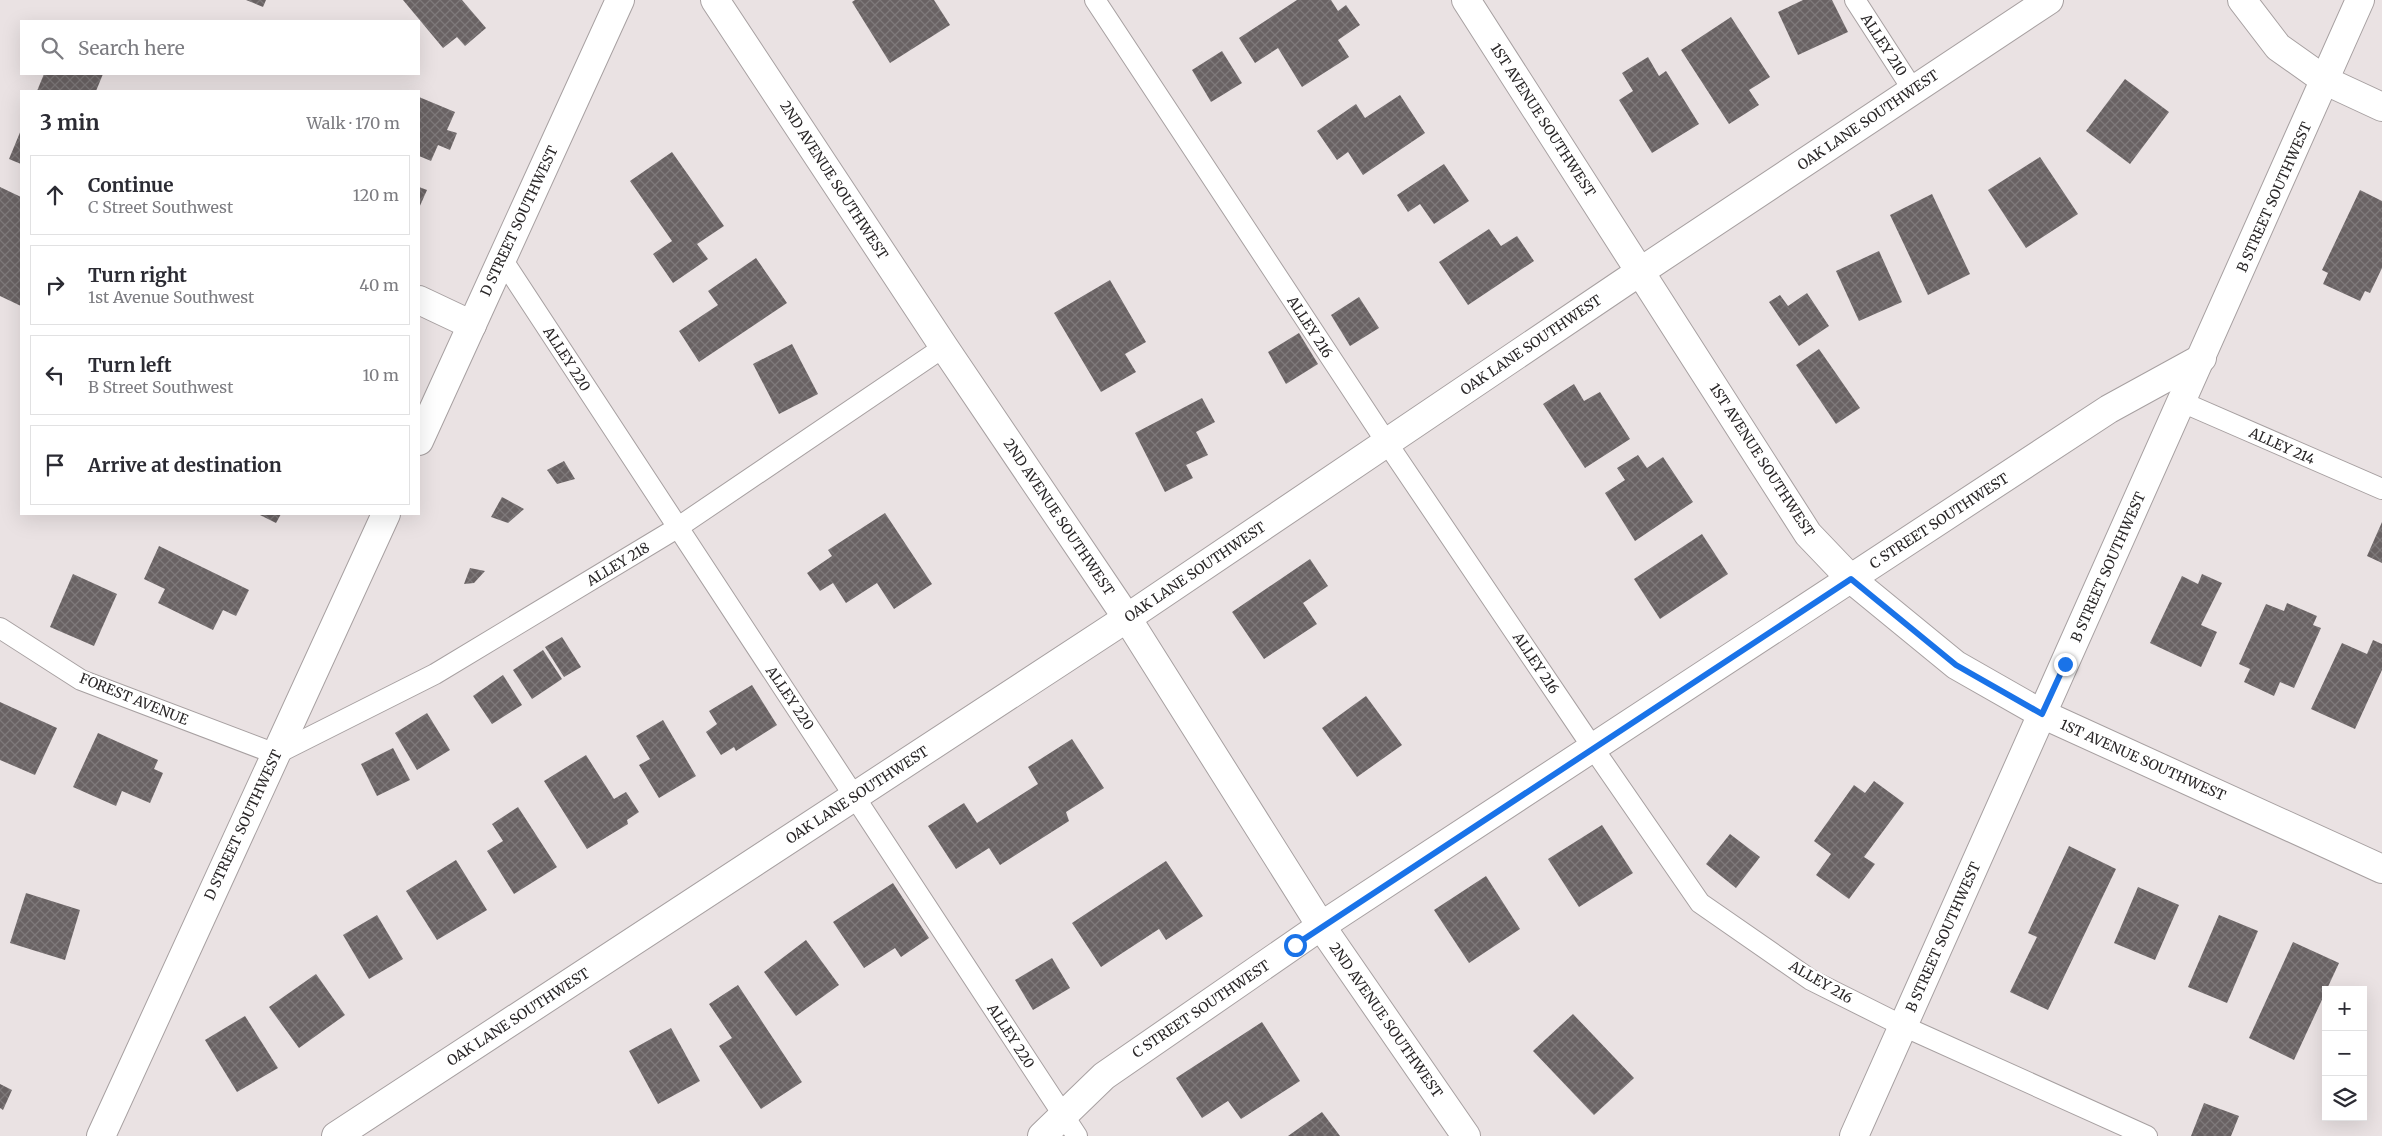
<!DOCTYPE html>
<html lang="en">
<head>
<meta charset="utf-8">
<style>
  :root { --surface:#fff; --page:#f7f7f7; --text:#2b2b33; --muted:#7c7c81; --line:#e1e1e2 }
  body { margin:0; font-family:Merriweather,serif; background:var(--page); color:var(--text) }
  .controls { position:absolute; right:15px; bottom:15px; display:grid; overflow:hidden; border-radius:0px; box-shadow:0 5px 20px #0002 }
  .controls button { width:45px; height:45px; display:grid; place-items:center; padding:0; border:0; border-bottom:1px solid var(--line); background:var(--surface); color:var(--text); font:25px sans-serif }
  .stop { position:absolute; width:15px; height:15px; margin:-11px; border:4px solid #1a73e8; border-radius:50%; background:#fff }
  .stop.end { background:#1a73e8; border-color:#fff; box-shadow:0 1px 5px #0008 }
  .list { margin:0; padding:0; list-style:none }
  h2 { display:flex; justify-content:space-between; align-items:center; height:65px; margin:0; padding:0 20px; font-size:21px }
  h2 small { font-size:16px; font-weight:400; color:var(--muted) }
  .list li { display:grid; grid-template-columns:32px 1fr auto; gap:15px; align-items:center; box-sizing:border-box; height:80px; margin:0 10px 10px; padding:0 10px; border:1px solid var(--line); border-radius:0px }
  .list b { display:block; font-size:19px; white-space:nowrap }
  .list p { margin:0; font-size:16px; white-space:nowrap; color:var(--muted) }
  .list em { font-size:16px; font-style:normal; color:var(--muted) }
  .icon { flex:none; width:28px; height:28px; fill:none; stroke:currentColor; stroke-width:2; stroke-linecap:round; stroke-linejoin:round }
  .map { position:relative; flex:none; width:2382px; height:1136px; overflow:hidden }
  .search { position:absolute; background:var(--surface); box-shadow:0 5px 20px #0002; left:20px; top:20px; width:400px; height:55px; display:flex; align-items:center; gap:12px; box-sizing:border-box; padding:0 18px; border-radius:0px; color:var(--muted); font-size:19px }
  .panel { position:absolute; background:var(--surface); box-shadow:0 5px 20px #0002; left:20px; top:90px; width:400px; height:425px; border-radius:0px }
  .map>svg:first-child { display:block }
  .building { fill:url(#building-cross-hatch) }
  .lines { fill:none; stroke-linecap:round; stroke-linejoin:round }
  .service-casing { stroke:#a7a0a1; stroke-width:22 }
  .minor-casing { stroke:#a7a0a1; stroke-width:30 }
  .service { stroke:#fff; stroke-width:20 }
  .minor { stroke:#fff; stroke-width:28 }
  .route { stroke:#1a73e8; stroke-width:6 }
  .labels { text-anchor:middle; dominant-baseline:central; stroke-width:5; stroke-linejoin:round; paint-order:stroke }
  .street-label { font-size:14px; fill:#2a2728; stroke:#fff }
</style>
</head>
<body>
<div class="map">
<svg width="2382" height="1136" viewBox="0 0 2382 1136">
  <defs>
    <pattern id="building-cross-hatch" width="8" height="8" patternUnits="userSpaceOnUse" patternTransform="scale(1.25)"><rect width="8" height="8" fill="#696263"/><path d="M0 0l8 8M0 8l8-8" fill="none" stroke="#7e797a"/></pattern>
  </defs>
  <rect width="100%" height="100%" fill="#eae2e3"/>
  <g class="building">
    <path d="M 246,0 L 266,0 L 263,7 Z"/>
    <path d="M 403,0 L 462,0 L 486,28 L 465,46 L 457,37 L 443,48 Z"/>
    <path d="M 855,0 L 934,0 L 950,25 L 890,63 L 852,2 Z"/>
    <path d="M 1297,0 L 1331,0 L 1338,11 L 1346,5 L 1360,25 L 1338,40 L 1349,57 L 1302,87 L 1278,48 L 1255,63 L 1239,38 Z"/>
    <path d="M 1803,0 L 1832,0 L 1848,32 L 1798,55 L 1778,12 Z"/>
    <path d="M 1731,17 L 1770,77 L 1749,90 L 1759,105 L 1729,124 L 1681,50 Z"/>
    <path d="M 1222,51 L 1242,83 L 1211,102 L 1192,70 Z"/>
    <path d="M 1648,57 L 1659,76 L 1666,71 L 1699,124 L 1652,153 L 1619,100 L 1633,91 L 1622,73 Z"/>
    <path d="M 44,74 L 103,74 L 96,91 L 37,91 Z"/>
    <path d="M 2125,79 L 2169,112 L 2130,164 L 2086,131 Z"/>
    <path d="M 1400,95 L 1425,133 L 1363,175 L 1348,152 L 1337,160 L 1317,131 L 1356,104 L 1365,118 Z"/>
    <path d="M 419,97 L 455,112 L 447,130 L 457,133 L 450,150 L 438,145 L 431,161 L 419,156 Z"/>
    <path d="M 21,130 L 21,164 L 9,159 Z"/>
    <path d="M 672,152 L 724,226 L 697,244 L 708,259 L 673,283 L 653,254 L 672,241 L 630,181 Z"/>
    <path d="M 2040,157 L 2078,214 L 2026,248 L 1988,190 Z"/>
    <path d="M 1444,164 L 1469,201 L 1434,224 L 1420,204 L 1408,212 L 1397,195 Z"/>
    <path d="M 0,187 L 21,197 L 21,306 L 0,296 Z"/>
    <path d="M 419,187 L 427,190 L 419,208 Z"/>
    <path d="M 2360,190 L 2382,201 L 2382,268 L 2370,293 L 2365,291 L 2360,301 L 2323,284 L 2328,273 L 2322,270 Z"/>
    <path d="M 1932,194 L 1970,274 L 1928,295 L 1890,215 Z"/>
    <path d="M 1489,229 L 1501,246 L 1517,236 L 1534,261 L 1468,305 L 1439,262 Z"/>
    <path d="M 1879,251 L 1902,302 L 1859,321 L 1836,271 Z"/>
    <path d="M 756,258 L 787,303 L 699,362 L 679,331 L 718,305 L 708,291 Z"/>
    <path d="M 1110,280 L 1146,342 L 1125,354 L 1136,372 L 1101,392 L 1054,313 Z"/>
    <path d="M 1807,293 L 1829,326 L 1799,346 L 1769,302 L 1780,295 L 1788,306 Z"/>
    <path d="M 1359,297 L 1379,328 L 1350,346 L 1331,315 Z"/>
    <path d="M 1299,333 L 1318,364 L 1286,384 L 1268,352 Z"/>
    <path d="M 792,344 L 818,394 L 779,414 L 753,364 Z"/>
    <path d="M 1819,349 L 1860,408 L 1836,424 L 1796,365 Z"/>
    <path d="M 1574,384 L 1584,401 L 1600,392 L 1630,439 L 1585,468 L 1543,404 Z"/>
    <path d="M 1202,398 L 1215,422 L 1196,432 L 1208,455 L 1186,465 L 1193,478 L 1165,492 L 1135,433 Z"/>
    <path d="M 1638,455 L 1647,468 L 1663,457 L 1693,502 L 1635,541 L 1605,493 L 1625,480 L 1617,468 Z"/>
    <path d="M 564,461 L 575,479 L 557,484 L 547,470 Z"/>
    <path d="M 502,497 L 524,509 L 508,523 L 491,517 Z"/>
    <path d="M 885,513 L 932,584 L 894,609 L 877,583 L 846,603 L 833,583 L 820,591 L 807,573 L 832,556 L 828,550 Z"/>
    <path d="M 258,514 L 281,514 L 276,523 Z"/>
    <path d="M 2382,522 L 2382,563 L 2367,556 Z"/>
    <path d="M 1702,534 L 1728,574 L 1660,619 L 1634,579 Z"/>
    <path d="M 159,546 L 249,590 L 236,616 L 223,610 L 213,630 L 158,603 L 165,589 L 144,579 Z"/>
    <path d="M 1310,559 L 1328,586 L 1303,603 L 1317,624 L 1264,659 L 1232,612 Z"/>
    <path d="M 470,568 L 485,571 L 474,583 L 464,584 Z"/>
    <path d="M 73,574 L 117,594 L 94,646 L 50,627 Z"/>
    <path d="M 2202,574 L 2222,583 L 2201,625 L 2217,632 L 2201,667 L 2150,643 L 2182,576 L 2198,584 Z"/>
    <path d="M 2287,603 L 2317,616 L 2313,625 L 2321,628 L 2294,688 L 2280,682 L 2274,696 L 2244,682 L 2250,669 L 2239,664 L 2266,604 L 2284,611 Z"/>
    <path d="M 562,637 L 581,667 L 564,677 L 545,647 Z"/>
    <path d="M 2373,640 L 2382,644 L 2382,670 L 2355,729 L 2311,709 L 2342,643 L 2367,654 Z"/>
    <path d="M 543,650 L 562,679 L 532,699 L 513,670 Z"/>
    <path d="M 503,675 L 522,705 L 492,724 L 473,696 Z"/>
    <path d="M 752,685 L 777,725 L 736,751 L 734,747 L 721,755 L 706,732 L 717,724 L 709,711 Z"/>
    <path d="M 1366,696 L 1402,745 L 1357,777 L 1322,728 Z"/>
    <path d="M 0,702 L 57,728 L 35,775 L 0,760 Z"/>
    <path d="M 427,713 L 450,750 L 417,770 L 395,733 Z"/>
    <path d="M 663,720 L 696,776 L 659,798 L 639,765 L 650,759 L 636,736 Z"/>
    <path d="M 98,733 L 158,760 L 154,769 L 163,773 L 150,803 L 122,791 L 116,806 L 73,787 Z"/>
    <path d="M 1072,739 L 1104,788 L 1066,812 L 1069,821 L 1000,865 L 989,848 L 956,869 L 928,826 L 964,803 L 977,823 L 1038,784 L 1028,767 Z"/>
    <path d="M 393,748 L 410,780 L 377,796 L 361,764 Z"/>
    <path d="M 586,755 L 614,799 L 626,792 L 639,812 L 627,820 L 628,824 L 587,849 L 544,781 Z"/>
    <path d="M 1874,781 L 1904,803 L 1864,857 L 1875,864 L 1849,899 L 1816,875 L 1831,854 L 1814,841 L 1854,785 L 1865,793 Z"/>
    <path d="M 518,807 L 557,867 L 514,894 L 487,851 L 503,841 L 492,824 Z"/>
    <path d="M 1602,825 L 1633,873 L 1579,907 L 1548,859 Z"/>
    <path d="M 1730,834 L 1760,857 L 1736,888 L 1706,864 Z"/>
    <path d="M 2069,846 L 2116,869 L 2048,1010 L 2010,992 L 2037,937 L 2028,933 Z"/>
    <path d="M 456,860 L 487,910 L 437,940 L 406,891 Z"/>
    <path d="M 1166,861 L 1203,916 L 1166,940 L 1159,929 L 1101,967 L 1072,923 Z"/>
    <path d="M 1486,876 L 1520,929 L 1469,963 L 1434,910 Z"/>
    <path d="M 893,883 L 929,938 L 901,957 L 895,948 L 864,968 L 833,922 Z"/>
    <path d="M 2138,887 L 2179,905 L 2155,960 L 2114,943 Z"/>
    <path d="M 26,893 L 80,910 L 65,960 L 10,943 Z"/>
    <path d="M 377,915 L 403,959 L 369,979 L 343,935 Z"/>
    <path d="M 2219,915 L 2258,931 L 2227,1003 L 2188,987 Z"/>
    <path d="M 806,940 L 839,985 L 796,1016 L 764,972 Z"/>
    <path d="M 2293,942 L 2339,963 L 2294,1060 L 2249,1038 Z"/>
    <path d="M 1052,958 L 1070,988 L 1033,1010 L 1015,980 Z"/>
    <path d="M 316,974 L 345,1015 L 299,1048 L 269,1007 Z"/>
    <path d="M 738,985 L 802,1082 L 761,1109 L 719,1046 L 732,1038 L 709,1004 Z"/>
    <path d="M 1573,1014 L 1634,1078 L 1594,1115 L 1533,1051 Z"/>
    <path d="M 245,1016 L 278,1068 L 237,1092 L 205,1040 Z"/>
    <path d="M 1262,1022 L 1300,1081 L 1241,1119 L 1228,1101 L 1202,1118 L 1176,1078 Z"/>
    <path d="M 671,1028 L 700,1081 L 658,1104 L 629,1051 Z"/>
    <path d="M 0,1084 L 12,1090 L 3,1110 L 0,1108 Z"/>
    <path d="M 2204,1103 L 2239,1116 L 2231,1136 L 2191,1136 Z"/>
    <path d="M 1322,1112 L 1340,1136 L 1288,1136 Z"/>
  </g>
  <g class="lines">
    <defs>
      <g id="service">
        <path d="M 1095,0 L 1387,443 L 1593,748 L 1700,903 L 1811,980 L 1903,1026 L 2147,1136"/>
        <path d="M 1855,0 L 1913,90"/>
        <path d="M 502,259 L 1077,1136"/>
        <path d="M 2182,402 L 2382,489"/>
        <path d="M 0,628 L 81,680 L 276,754 L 435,674 L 677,528 L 944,347"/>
      </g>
      <g id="minor">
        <path d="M 715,0 L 944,347 L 1127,618 L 1321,926 L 1466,1136"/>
        <path d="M 1466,0 L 1808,534 L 1851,579 L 1956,665 L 2042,714 L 2382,869"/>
        <path d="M 2242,0 L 2278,47 L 2326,81 L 2382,107"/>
        <path d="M 419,300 L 472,325"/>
        <path d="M 419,441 L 620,0"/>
        <path d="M 101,1136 L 386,514"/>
        <path d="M 336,1136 L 1127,618 L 1623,283 L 2049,0"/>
        <path d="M 1042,1136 L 1104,1076 L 1321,926 L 2109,409 L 2202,358"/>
        <path d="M 1854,1136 L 2360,0"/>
      </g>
    </defs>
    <use href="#service" class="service-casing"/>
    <use href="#minor" class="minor-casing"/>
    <use href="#service" class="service"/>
    <use href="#minor" class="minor"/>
  </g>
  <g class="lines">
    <path class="route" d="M 1295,945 L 1851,579 L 1956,665 L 2042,714 L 2065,664"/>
  </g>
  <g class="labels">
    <g class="street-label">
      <text transform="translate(1884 45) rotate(57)">ALLEY 210</text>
      <text transform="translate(1543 120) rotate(57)">1ST AVENUE SOUTHWEST</text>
      <text transform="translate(1868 120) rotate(-34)">OAK LANE SOUTHWEST</text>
      <text transform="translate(834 180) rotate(57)">2ND AVENUE SOUTHWEST</text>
      <text transform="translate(2274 197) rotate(-66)">B STREET SOUTHWEST</text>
      <text transform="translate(519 221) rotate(-65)">D STREET SOUTHWEST</text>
      <text transform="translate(1310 327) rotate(57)">ALLEY 216</text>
      <text transform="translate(1531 345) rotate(-34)">OAK LANE SOUTHWEST</text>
      <text transform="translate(567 359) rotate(57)">ALLEY 220</text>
      <text transform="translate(2282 446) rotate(24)">ALLEY 214</text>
      <text transform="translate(1762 460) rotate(57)">1ST AVENUE SOUTHWEST</text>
      <text transform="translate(1059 517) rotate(56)">2ND AVENUE SOUTHWEST</text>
      <text transform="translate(1939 521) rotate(-33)">C STREET SOUTHWEST</text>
      <text transform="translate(618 564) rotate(-31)">ALLEY 218</text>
      <text transform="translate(2108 567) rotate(-66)">B STREET SOUTHWEST</text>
      <text transform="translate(1195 572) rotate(-34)">OAK LANE SOUTHWEST</text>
      <text transform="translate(1536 663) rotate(56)">ALLEY 216</text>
      <text transform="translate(790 698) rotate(56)">ALLEY 220</text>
      <text transform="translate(134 699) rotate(22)">FOREST AVENUE</text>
      <text transform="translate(2143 760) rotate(24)">1ST AVENUE SOUTHWEST</text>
      <text transform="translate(857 795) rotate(-33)">OAK LANE SOUTHWEST</text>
      <text transform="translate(243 825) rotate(-65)">D STREET SOUTHWEST</text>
      <text transform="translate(1943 937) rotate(-66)">B STREET SOUTHWEST</text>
      <text transform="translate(1821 982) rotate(30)">ALLEY 216</text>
      <text transform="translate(1201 1009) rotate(-34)">C STREET SOUTHWEST</text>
      <text transform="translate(518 1017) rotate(-33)">OAK LANE SOUTHWEST</text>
      <text transform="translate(1386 1020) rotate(55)">2ND AVENUE SOUTHWEST</text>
      <text transform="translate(1011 1036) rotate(57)">ALLEY 220</text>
    </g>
  </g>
</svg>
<div class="controls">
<button>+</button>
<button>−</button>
<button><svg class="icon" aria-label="layers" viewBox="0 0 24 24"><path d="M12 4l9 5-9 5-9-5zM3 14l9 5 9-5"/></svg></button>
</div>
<div class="stop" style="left:1295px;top:945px"></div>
<div class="stop end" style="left:2065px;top:664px"></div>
<div class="search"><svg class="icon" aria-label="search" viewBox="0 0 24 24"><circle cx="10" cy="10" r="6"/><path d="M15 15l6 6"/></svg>Search here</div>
<section class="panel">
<h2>3 min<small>Walk · 170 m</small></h2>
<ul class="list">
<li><svg class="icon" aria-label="ahead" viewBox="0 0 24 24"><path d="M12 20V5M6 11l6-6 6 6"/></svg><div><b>Continue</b><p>C Street Southwest</p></div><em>120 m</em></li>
<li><svg class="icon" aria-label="right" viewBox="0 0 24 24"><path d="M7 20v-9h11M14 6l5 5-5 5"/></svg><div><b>Turn right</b><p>1st Avenue Southwest</p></div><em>40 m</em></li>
<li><svg class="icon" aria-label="left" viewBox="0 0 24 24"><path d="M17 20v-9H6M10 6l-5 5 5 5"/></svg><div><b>Turn left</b><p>B Street Southwest</p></div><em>10 m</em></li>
<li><svg class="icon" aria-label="arrive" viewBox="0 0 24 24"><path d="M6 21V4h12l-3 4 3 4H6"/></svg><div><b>Arrive at destination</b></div></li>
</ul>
</section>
</div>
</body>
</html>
